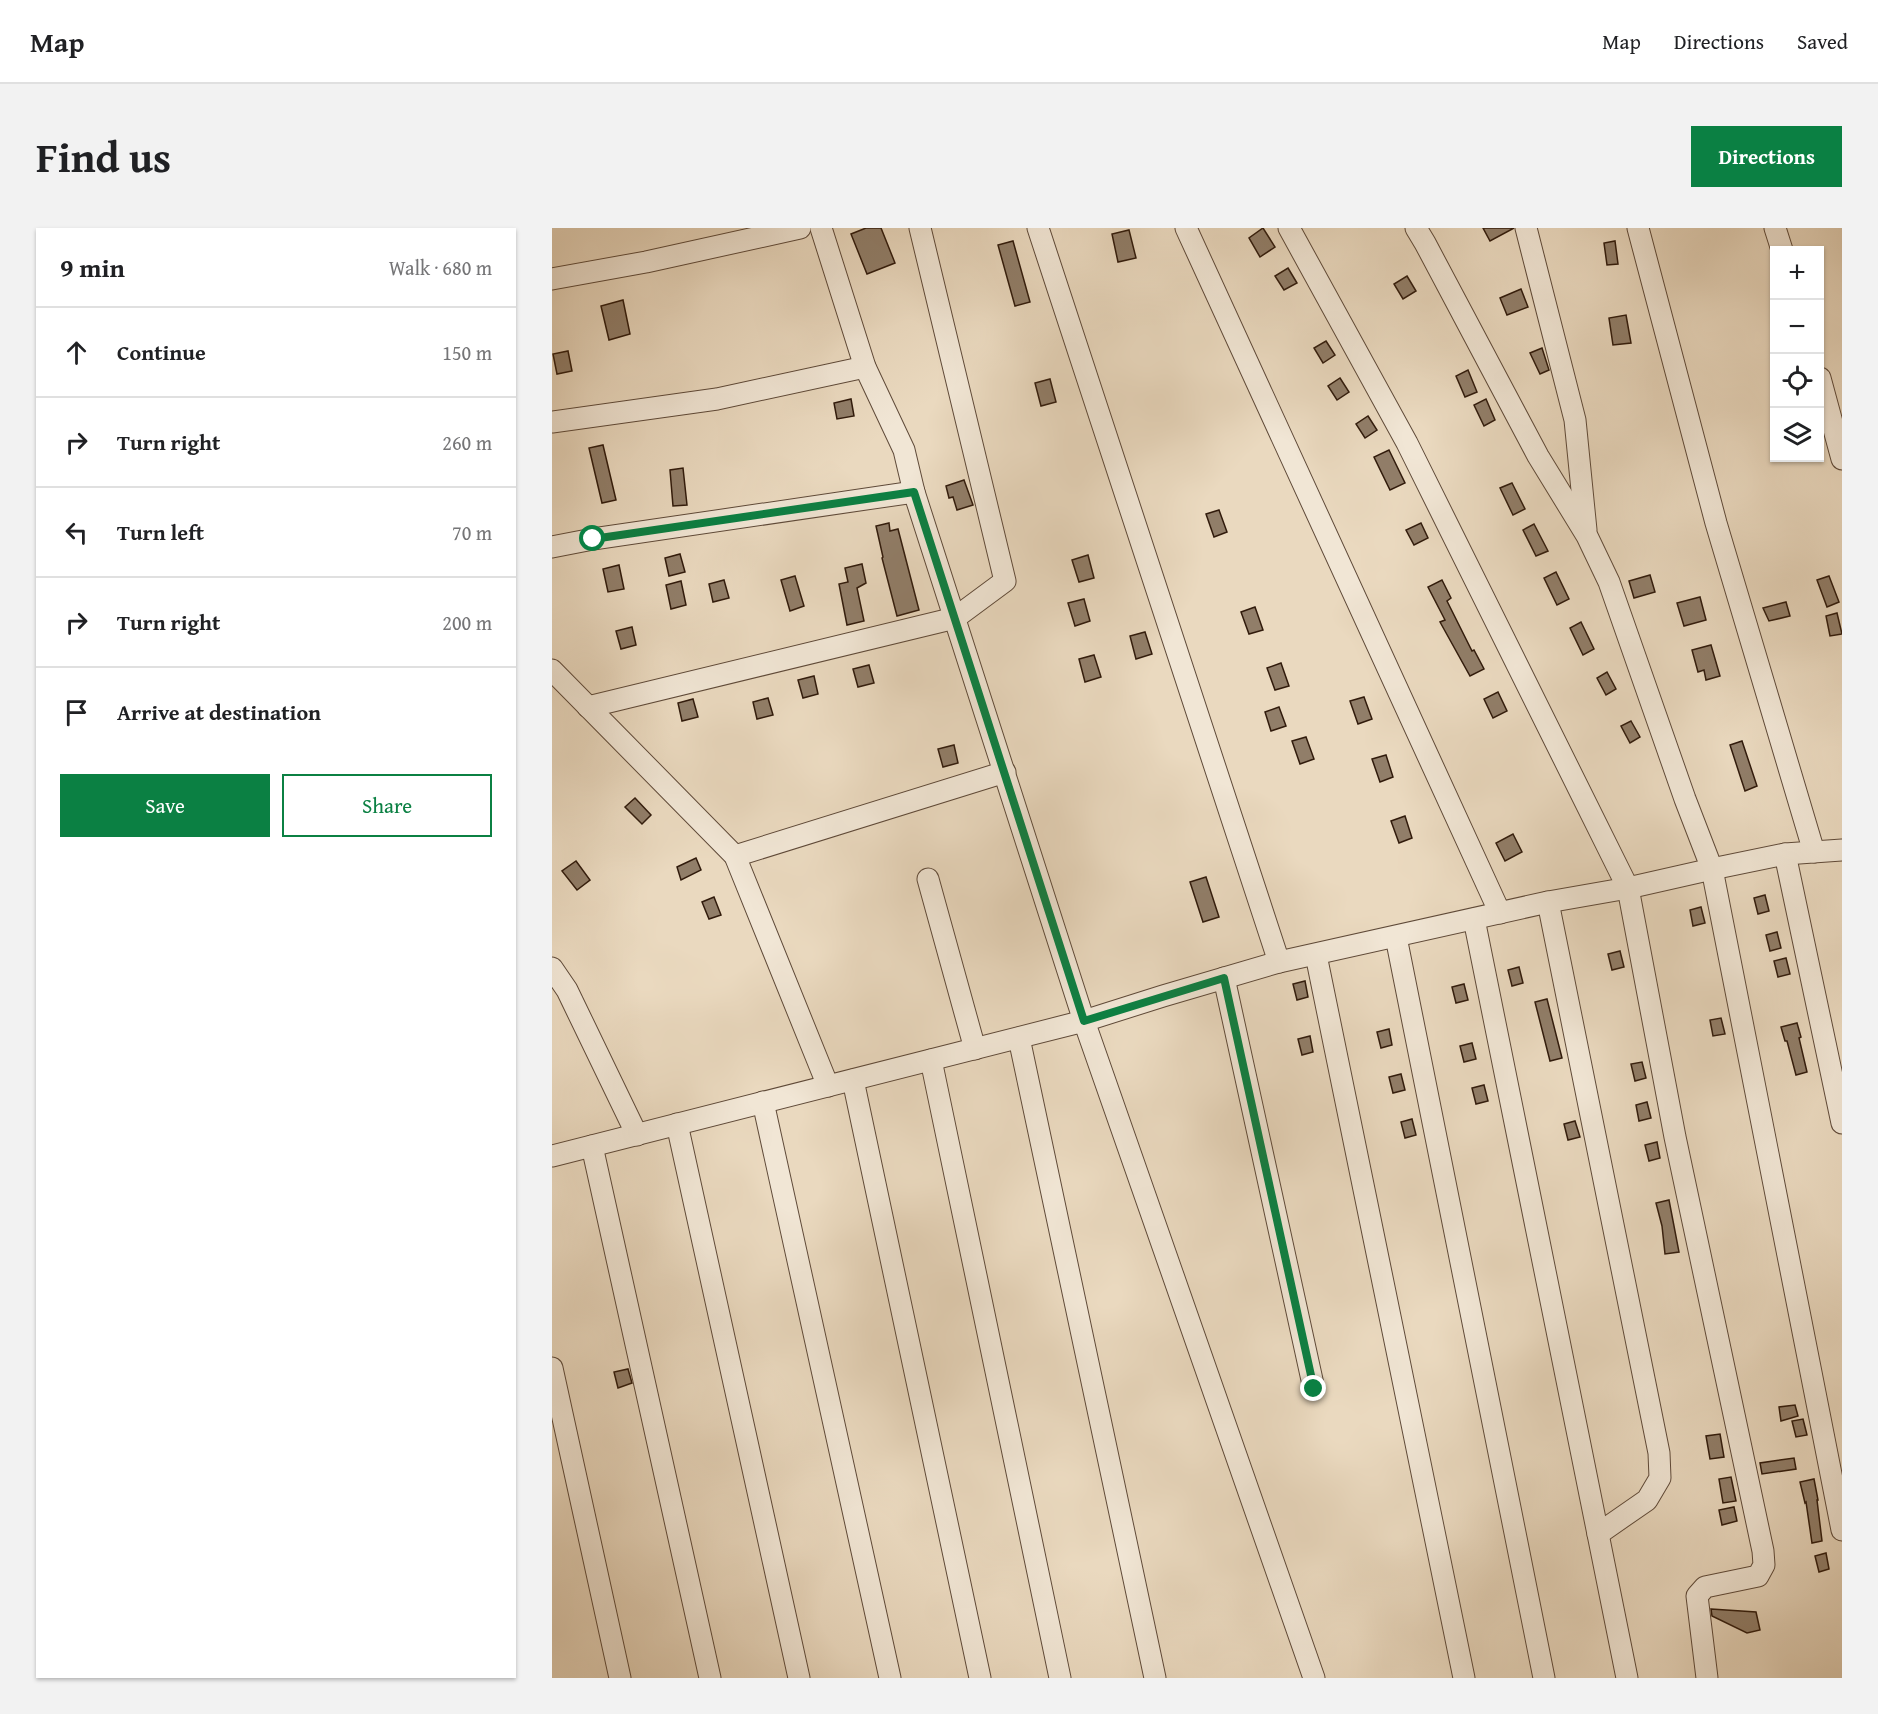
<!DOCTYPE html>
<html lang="en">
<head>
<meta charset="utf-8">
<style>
  :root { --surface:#fff; --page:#f2f2f2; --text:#202124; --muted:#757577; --line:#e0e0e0; --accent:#0b8043 }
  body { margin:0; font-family:"Gentium Book Plus",serif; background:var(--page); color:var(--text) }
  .controls { position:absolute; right:18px; top:18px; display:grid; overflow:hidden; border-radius:0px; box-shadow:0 2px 4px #0004 }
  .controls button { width:54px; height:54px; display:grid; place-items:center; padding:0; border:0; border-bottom:2px solid var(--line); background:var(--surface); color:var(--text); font:30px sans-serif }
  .stop { position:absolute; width:18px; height:18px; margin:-14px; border:4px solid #0b8043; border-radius:50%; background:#fff }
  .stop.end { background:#0b8043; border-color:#fff; box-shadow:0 2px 6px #0008 }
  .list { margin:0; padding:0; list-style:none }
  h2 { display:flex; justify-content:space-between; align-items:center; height:78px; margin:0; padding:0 24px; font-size:26px }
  h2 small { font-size:20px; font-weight:400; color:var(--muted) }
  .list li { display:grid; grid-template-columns:39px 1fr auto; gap:18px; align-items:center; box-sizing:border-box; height:90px; padding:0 24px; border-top:2px solid var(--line) }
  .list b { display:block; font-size:22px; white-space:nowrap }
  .list em { font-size:20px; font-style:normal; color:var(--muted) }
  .actions { display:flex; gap:12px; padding:18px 24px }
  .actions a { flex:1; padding:14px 0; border:2px solid var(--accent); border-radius:0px; text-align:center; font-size:21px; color:var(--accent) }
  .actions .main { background:var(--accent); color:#fff }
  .icon { flex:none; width:33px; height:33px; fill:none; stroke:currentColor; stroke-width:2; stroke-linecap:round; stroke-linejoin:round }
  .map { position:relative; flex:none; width:1290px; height:1450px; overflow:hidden; border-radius:0px }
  header { display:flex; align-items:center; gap:36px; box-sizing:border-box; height:84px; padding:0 30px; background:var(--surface); border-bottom:2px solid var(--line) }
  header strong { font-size:28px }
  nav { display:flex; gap:33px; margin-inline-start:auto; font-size:21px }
  .intro { display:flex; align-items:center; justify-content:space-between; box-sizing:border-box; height:144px; padding:0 36px }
  h1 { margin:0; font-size:42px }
  .button { padding:15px 27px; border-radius:0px; background:var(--accent); color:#fff; font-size:21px; font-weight:700 }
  main { display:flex; gap:36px; padding:0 36px }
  aside { flex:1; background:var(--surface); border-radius:0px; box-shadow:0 2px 4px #0004 }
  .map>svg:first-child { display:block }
  .building { fill:#917e69; stroke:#311b0c; stroke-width:1.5 }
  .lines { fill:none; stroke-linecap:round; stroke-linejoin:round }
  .minor-casing { stroke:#5f4a39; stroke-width:23 }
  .minor { stroke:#f1e6d5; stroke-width:21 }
  .route { stroke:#0b8043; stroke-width:8 }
</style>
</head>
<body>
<header>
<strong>Map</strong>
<nav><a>Map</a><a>Directions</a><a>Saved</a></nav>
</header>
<div class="intro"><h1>Find us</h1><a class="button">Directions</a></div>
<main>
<aside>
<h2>9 min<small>Walk · 680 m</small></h2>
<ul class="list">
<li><svg class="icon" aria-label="ahead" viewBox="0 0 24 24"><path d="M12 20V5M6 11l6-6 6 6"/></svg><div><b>Continue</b></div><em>150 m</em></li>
<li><svg class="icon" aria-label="right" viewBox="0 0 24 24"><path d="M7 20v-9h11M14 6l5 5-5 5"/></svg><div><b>Turn right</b></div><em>260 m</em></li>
<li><svg class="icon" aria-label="left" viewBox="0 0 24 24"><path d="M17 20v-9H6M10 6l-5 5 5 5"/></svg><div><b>Turn left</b></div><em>70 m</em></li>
<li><svg class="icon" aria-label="right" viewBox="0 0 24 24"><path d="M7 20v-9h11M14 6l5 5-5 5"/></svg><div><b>Turn right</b></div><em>200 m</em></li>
<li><svg class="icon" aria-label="arrive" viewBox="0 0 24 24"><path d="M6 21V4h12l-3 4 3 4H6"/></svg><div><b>Arrive at destination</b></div></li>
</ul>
<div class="actions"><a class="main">Save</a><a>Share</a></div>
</aside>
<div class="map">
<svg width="1290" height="1450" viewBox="0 0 1290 1450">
  <rect width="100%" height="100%" fill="#ead9bf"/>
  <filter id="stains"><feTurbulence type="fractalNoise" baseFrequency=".00333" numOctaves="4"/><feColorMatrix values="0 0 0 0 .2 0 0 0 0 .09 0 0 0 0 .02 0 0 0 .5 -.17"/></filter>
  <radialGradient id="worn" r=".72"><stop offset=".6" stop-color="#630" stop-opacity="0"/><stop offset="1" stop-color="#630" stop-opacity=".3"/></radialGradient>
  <g class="building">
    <path d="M 314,0 L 329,0 L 343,35 L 315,46 L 299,6 Z"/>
    <path d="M 711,0 L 723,19 L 708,29 L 697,10 Z"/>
    <path d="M 931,0 L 962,0 L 938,13 Z"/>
    <path d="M 577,2 L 584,30 L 566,34 L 560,6 Z"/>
    <path d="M 461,13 L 478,74 L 463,78 L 446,17 Z"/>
    <path d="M 1063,13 L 1066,36 L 1055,37 L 1052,15 Z"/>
    <path d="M 736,40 L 745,55 L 732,62 L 723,48 Z"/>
    <path d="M 855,48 L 864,63 L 851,71 L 842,56 Z"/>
    <path d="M 969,61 L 976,79 L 955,87 L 948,70 Z"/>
    <path d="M 71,72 L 78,106 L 57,112 L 49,78 Z"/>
    <path d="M 1074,87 L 1079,115 L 1061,117 L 1057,90 Z"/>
    <path d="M 774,113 L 783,127 L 771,135 L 762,120 Z"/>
    <path d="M 990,120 L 997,142 L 988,146 L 978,125 Z"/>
    <path d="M 16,123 L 20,143 L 5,146 L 1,126 Z"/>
    <path d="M 916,142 L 925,164 L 913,169 L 904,148 Z"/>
    <path d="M 788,150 L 797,164 L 785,172 L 776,158 Z"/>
    <path d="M 498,151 L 504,174 L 489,178 L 483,155 Z"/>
    <path d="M 299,171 L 302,188 L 285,191 L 282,175 Z"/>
    <path d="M 934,171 L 943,192 L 932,198 L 922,177 Z"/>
    <path d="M 816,188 L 825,202 L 813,210 L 804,196 Z"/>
    <path d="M 51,217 L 64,272 L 50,275 L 37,220 Z"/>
    <path d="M 837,222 L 853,255 L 838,262 L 822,229 Z"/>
    <path d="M 131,240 L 135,277 L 121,278 L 118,242 Z"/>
    <path d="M 412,252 L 421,277 L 405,282 L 401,269 L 397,270 L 394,258 Z"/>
    <path d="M 960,255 L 973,281 L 961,287 L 948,260 Z"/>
    <path d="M 667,282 L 675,304 L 662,309 L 654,286 Z"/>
    <path d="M 337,295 L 338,303 L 346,301 L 367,382 L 345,388 L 330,330 L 331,329 L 324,298 Z"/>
    <path d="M 869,295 L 876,310 L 862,317 L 854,302 Z"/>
    <path d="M 982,296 L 996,323 L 984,328 L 971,302 Z"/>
    <path d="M 128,326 L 133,344 L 117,348 L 113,330 Z"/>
    <path d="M 536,327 L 542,350 L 527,354 L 520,332 Z"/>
    <path d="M 310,336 L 314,355 L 305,360 L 312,393 L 295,397 L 287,356 L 296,354 L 293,340 Z"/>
    <path d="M 67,337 L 72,361 L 56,364 L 51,341 Z"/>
    <path d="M 1004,344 L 1017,371 L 1005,377 L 992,350 Z"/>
    <path d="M 1098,347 L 1103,364 L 1082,370 L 1077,353 Z"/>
    <path d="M 243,348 L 252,378 L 238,383 L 229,352 Z"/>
    <path d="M 1277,348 L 1287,374 L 1275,379 L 1265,352 Z"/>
    <path d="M 172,352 L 177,370 L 161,374 L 157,356 Z"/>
    <path d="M 890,352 L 899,370 L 895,373 L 920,423 L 922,422 L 932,441 L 918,448 L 888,394 L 893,392 L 876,359 Z"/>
    <path d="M 129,353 L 134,377 L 119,381 L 114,357 Z"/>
    <path d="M 1148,369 L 1154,392 L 1132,398 L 1125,375 Z"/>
    <path d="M 532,371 L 538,393 L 523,398 L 516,375 Z"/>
    <path d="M 1234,374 L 1238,388 L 1217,393 L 1211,380 Z"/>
    <path d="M 703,379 L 711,402 L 697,406 L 689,384 Z"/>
    <path d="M 1285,385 L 1290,406 L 1278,408 L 1274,388 Z"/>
    <path d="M 1029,394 L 1042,421 L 1031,427 L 1018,400 Z"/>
    <path d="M 80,399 L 84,417 L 69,421 L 64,403 Z"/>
    <path d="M 593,404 L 600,426 L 584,431 L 578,408 Z"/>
    <path d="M 1159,417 L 1168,448 L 1154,452 L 1152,442 L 1146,444 L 1140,422 Z"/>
    <path d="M 542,427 L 549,449 L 533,454 L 527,431 Z"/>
    <path d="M 729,435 L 737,458 L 723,462 L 715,440 Z"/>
    <path d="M 317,437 L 322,455 L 306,459 L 301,441 Z"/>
    <path d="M 1055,444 L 1064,461 L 1054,467 L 1045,450 Z"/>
    <path d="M 262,448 L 266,466 L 251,470 L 246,452 Z"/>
    <path d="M 946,464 L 955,483 L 941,490 L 932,471 Z"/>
    <path d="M 812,469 L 820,491 L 806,496 L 798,473 Z"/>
    <path d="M 216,470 L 221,487 L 205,491 L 201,474 Z"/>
    <path d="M 141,471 L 146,489 L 130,493 L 126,475 Z"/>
    <path d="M 727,479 L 734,498 L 719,503 L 713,484 Z"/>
    <path d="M 1079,493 L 1088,509 L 1078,515 L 1069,498 Z"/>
    <path d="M 754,509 L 762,531 L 748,536 L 740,513 Z"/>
    <path d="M 1190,513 L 1205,558 L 1193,563 L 1178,517 Z"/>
    <path d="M 402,517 L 406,535 L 391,539 L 386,521 Z"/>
    <path d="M 834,527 L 841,549 L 828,554 L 820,531 Z"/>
    <path d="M 83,570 L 99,587 L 90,596 L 73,579 Z"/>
    <path d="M 853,588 L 860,610 L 847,615 L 839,593 Z"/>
    <path d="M 961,606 L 970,624 L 953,633 L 944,615 Z"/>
    <path d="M 144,630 L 149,642 L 129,652 L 125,639 Z"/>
    <path d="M 24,633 L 38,652 L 25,662 L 10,643 Z"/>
    <path d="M 654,649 L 667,689 L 651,694 L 638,654 Z"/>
    <path d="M 1213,667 L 1217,683 L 1206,686 L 1202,670 Z"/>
    <path d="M 162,669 L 169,687 L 157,691 L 150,674 Z"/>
    <path d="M 1149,679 L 1153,695 L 1141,698 L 1138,682 Z"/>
    <path d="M 1225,704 L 1229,720 L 1218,723 L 1214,707 Z"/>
    <path d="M 1068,723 L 1072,739 L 1060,742 L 1056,726 Z"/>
    <path d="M 1234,730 L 1238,746 L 1226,749 L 1222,733 Z"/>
    <path d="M 967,739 L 971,755 L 960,758 L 956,742 Z"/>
    <path d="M 753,753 L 756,769 L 745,772 L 741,756 Z"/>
    <path d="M 912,756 L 916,772 L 904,775 L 900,759 Z"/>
    <path d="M 995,771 L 1010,830 L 998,833 L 983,774 Z"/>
    <path d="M 1169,790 L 1173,806 L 1161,808 L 1158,792 Z"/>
    <path d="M 1245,795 L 1249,809 L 1247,810 L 1255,844 L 1244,847 L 1235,813 L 1233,813 L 1229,799 Z"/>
    <path d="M 837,801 L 840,817 L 829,820 L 825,804 Z"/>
    <path d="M 758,808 L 761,824 L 750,827 L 746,811 Z"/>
    <path d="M 920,815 L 924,831 L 912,834 L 908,818 Z"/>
    <path d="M 1090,834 L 1094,850 L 1083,853 L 1079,836 Z"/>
    <path d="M 849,846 L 853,862 L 841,865 L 837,849 Z"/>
    <path d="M 932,857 L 936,873 L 924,876 L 920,860 Z"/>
    <path d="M 1095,874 L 1099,890 L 1087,893 L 1084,877 Z"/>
    <path d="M 860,891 L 864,907 L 853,910 L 849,894 Z"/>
    <path d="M 1023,893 L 1028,909 L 1016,912 L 1012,896 Z"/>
    <path d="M 1105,914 L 1108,930 L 1097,933 L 1093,917 Z"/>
    <path d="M 1117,972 L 1127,1024 L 1113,1026 L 1110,998 L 1104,975 Z"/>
    <path d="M 76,1141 L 80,1155 L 66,1160 L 62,1144 Z"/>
    <path d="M 1243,1177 L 1246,1188 L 1229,1193 L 1227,1179 Z"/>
    <path d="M 1251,1191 L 1255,1207 L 1244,1209 L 1240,1193 Z"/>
    <path d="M 1168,1206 L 1172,1229 L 1158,1231 L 1154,1208 Z"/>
    <path d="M 1242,1230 L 1244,1241 L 1210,1246 L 1208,1235 Z"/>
    <path d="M 1179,1249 L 1184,1273 L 1171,1275 L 1167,1251 Z"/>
    <path d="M 1262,1251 L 1266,1272 L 1265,1272 L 1270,1313 L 1260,1315 L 1254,1274 L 1253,1275 L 1248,1254 Z"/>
    <path d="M 1182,1279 L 1185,1293 L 1170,1297 L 1167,1282 Z"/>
    <path d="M 1274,1325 L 1277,1341 L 1267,1344 L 1263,1328 Z"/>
    <path d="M 1159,1381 L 1204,1384 L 1208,1402 L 1195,1405 L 1160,1388 Z"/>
  </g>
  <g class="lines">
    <defs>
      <g id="minor">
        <path d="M 269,0 L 313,139 L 352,222 L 362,264 L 532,793 L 762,1450"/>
        <path d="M 486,0 L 727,734"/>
        <path d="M 634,0 L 948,685"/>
        <path d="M 737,0 L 855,215 L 1076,660 L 1123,909 L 1211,1323 L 1212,1337 L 1206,1348 L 1153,1359 L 1145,1368 L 1155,1450"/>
        <path d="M 864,0 L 873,15 L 986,228 L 1035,308 L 1057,354 L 1133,571 L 1160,641 L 1290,1302"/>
        <path d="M 974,0 L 1023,192 L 1034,302"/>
        <path d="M 1086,0 L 1164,295 L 1262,624"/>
        <path d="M 1223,0 L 1230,22"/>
        <path d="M 0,51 L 94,34 L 248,0"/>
        <path d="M 1268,150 L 1290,231"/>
        <path d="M 0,194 L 165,171 L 313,139"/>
        <path d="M 0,319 L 41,311 L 362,264"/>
        <path d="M 0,442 L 183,628 L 276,858"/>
        <path d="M 36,479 L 403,390 L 453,353 L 368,0"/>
        <path d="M 1233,626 L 1290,895"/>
        <path d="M 183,628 L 453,544"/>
        <path d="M 376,651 L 423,821"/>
        <path d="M 996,674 L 1107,1225 L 1108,1250 L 1095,1272 L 1046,1306"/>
        <path d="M 922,691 L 1075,1450"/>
        <path d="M 844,709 L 992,1450"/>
        <path d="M 764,727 L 912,1450"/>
        <path d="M 0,740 L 15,762 L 85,907"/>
        <path d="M 672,750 L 762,1161"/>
        <path d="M 467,810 L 603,1450"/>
        <path d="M 379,832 L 508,1450"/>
        <path d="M 301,852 L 428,1450"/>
        <path d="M 211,874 L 338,1450"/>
        <path d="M 125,896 L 247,1450"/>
        <path d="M 40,918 L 158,1450"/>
        <path d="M 0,928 L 532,793 L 611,768 L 727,734 L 996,674 L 1076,660 L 1160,641 L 1233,626 L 1290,622"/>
        <path d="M 0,1140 L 68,1450"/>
      </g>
    </defs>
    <use href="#minor" class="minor-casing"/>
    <use href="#minor" class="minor"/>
  </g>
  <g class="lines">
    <path class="route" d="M 41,311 L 362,264 L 532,793 L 672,750 L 762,1161"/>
  </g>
  <rect width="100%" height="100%" filter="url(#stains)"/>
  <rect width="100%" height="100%" fill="url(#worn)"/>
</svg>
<div class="controls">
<button>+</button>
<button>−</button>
<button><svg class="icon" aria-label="locate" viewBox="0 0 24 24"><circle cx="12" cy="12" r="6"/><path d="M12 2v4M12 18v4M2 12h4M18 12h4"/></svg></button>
<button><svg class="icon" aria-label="layers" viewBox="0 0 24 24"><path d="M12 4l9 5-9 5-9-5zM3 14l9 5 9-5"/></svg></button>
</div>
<div class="stop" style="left:41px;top:311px"></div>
<div class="stop end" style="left:762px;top:1161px"></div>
</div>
</main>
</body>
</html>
